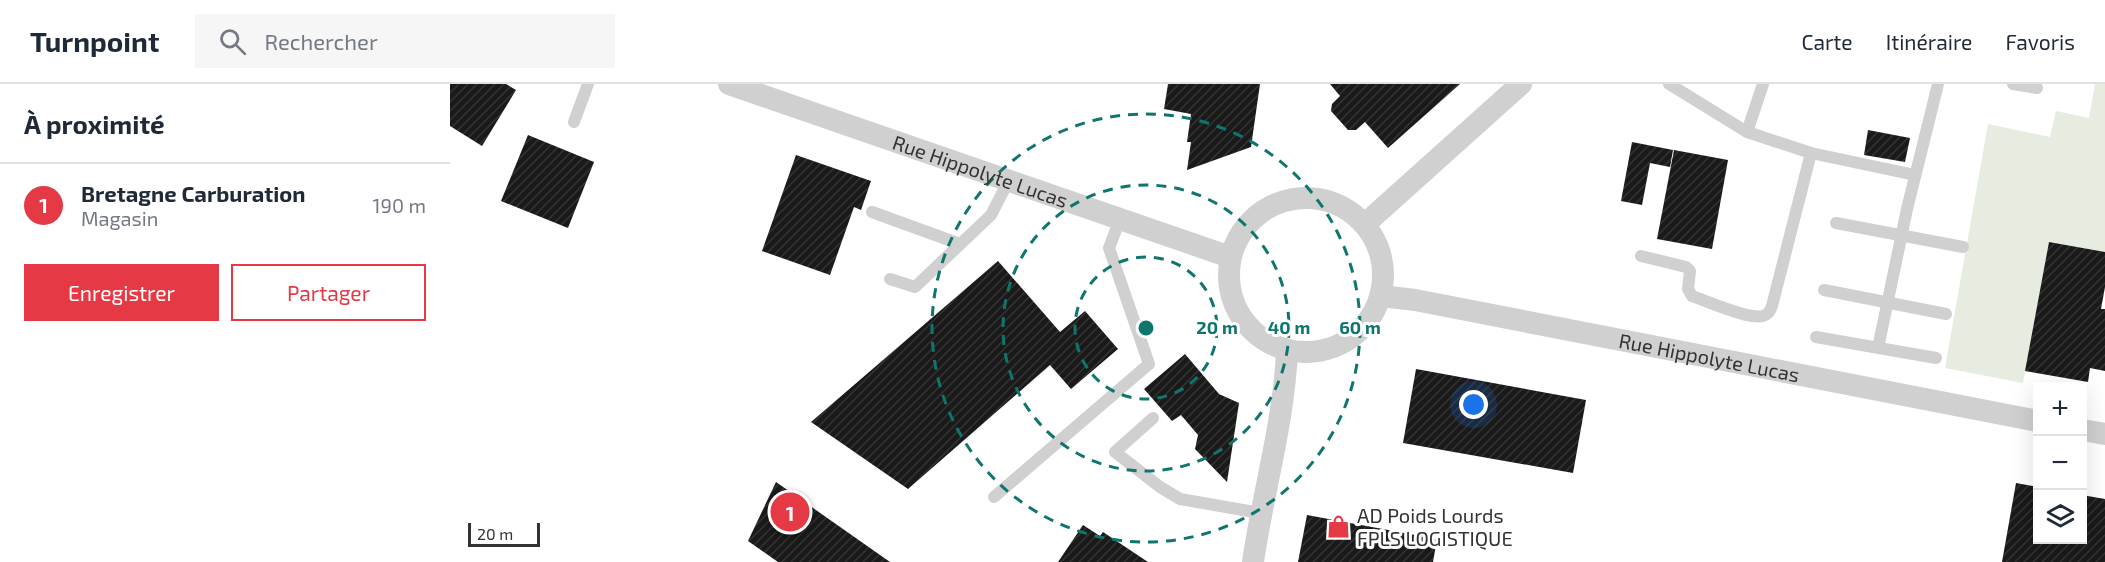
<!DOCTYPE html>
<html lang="fr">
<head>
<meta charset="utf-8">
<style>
  :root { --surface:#fff; --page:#f6f6f7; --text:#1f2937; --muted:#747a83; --line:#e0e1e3; --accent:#e63946 }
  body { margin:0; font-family:"Exo 2",sans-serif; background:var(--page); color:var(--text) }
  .controls { position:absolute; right:18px; bottom:18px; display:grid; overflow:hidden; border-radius:0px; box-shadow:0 6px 24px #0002 }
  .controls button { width:54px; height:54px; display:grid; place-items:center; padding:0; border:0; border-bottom:2px solid var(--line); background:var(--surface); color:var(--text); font:30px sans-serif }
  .scale { position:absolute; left:18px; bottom:15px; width:72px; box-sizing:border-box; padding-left:6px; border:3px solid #333; border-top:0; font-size:16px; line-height:21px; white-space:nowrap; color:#333; -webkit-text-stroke:4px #fff; paint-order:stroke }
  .you { position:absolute; left:1024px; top:321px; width:21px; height:21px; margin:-15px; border:4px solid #fff; border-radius:50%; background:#1a73e8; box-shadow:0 0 0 9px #1a73e833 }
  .badge { display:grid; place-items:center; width:39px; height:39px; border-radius:50%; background:var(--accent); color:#fff; font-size:20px; font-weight:700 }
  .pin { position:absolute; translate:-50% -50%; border:3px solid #fff; box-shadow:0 2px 6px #0006 }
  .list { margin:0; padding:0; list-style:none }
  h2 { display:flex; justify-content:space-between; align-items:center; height:78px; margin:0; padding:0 24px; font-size:26px }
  h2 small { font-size:20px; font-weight:400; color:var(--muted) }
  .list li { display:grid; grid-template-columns:39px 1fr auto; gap:18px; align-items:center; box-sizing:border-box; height:84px; padding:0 24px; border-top:2px solid var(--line) }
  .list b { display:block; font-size:22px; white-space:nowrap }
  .list p { margin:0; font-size:20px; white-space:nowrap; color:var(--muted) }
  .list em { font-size:20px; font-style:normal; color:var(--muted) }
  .actions { display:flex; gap:12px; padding:18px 24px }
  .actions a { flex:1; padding:14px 0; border:2px solid var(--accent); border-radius:0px; text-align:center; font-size:21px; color:var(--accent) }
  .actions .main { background:var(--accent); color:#fff }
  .icon { flex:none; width:33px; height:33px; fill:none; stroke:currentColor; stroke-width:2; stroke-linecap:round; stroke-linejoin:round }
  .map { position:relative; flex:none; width:1655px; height:478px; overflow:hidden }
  header { display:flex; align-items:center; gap:36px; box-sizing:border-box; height:84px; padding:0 30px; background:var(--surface); border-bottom:2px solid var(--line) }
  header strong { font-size:28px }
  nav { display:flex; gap:33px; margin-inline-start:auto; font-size:21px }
  .search { width:420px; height:54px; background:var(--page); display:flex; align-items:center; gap:15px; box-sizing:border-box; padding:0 21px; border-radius:0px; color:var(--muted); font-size:22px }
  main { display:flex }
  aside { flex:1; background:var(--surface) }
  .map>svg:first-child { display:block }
  .green { fill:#e6ecdf }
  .building { fill:url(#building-hatch) }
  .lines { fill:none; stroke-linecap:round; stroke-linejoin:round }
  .lane { stroke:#d0d0d0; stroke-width:12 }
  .street { stroke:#d0d0d0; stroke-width:22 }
  .ring { fill:none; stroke:#0f766e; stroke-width:3; stroke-dasharray:10 8 }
  .labels { text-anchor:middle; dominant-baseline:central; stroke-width:6; stroke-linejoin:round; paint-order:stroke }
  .street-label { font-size:20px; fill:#333; stroke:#fff }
  .poi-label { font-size:20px; fill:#333; stroke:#fff; text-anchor:start }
  .centre { fill:#0f766e; stroke:#fff; stroke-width:3 }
  .ring-label { font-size:18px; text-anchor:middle; font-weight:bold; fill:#0f766e; stroke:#fff; stroke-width:6; stroke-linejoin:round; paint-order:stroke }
</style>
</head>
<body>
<header>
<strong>Turnpoint</strong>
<div class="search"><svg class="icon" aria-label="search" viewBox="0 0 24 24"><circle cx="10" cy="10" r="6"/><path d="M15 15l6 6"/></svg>Rechercher</div>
<nav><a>Carte</a><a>Itinéraire</a><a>Favoris</a></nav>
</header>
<main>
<aside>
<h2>À proximité<small></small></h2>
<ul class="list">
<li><span class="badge">1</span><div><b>Bretagne Carburation</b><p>Magasin</p></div><em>190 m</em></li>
</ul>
<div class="actions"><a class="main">Enregistrer</a><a>Partager</a></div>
</aside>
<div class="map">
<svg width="1655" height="478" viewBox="0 0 1655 478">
  <defs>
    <pattern id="building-hatch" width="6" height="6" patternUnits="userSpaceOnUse" patternTransform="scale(1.5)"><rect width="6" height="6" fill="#1a1a1a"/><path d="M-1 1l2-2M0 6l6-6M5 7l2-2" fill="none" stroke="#333"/></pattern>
  </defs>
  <rect width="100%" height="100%" fill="#fff"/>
  <path class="green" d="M 1645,0 L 1655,0 L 1655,168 L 1599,158 L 1573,299 L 1495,284 L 1538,40 L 1600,53 L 1606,27 L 1639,34 Z"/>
  <g class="building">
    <path d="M 0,0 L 56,0 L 66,6 L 32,62 L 0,42 Z"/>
    <path d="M 718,0 L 810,0 L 801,63 L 737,86 L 741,58 L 737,58 L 741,30 L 714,25 Z"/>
    <path d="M 880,0 L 1010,0 L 938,64 L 915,38 L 906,46 L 898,46 L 881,27 L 882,20 L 890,12 Z"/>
    <path d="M 1418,46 L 1460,54 L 1455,78 L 1414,71 Z"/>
    <path d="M 78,51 L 144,78 L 118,144 L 51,117 Z"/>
    <path d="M 1182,58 L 1223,66 L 1220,83 L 1200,79 L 1192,121 L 1171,117 Z"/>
    <path d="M 1224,66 L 1278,76 L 1262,165 L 1207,155 Z"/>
    <path d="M 346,71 L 421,97 L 411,126 L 404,123 L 380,191 L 312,167 Z"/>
    <path d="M 1599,158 L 1655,168 L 1655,203 L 1651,225 L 1655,225 L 1655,287 L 1640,284 L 1638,298 L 1575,287 Z"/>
    <path d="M 548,177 L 610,248 L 635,227 L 668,265 L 621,305 L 600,281 L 458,405 L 361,338 Z"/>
    <path d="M 735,270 L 769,310 L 789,319 L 777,398 L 745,365 L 748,351 L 731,331 L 722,337 L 694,305 Z"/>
    <path d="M 966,285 L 1136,316 L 1123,389 L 953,359 Z"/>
    <path d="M 326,398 L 440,478 L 328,478 L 298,457 Z"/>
    <path d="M 1566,399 L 1588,403 L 1588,456 L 1632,456 L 1632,411 L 1655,415 L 1655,478 L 1552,478 Z"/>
    <path d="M 857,431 L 987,455 L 983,478 L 848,478 Z"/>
    <path d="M 633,441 L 650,452 L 653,448 L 698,478 L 608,478 Z"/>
  </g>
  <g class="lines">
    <g class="lane">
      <path d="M 1219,0 L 1297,48 L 1361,69 L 1465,91"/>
      <path d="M 1563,0 L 1587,4"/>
      <path d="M 124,38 L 138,0"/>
      <path d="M 1297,48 L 1313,0"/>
      <path d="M 422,128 L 510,160"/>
      <path d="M 1386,139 L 1513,163"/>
      <path d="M 1191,172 L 1236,183 L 1240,187 L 1238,205 L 1242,212 C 1257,217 1299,236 1313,232 C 1319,230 1320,227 1322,222 L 1361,69"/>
      <path d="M 440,195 L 465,203 L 541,131 L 559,96"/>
      <path d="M 1374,206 L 1496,230"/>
      <path d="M 1366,253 L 1486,274"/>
      <path d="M 1428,264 L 1457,125 L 1488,0"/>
      <path d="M 703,334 L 665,368 L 710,403 L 730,415 L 810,429"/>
      <path d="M 544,413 L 699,280 L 659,164 L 670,135"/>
    </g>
    <g class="street">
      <path id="s1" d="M 279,0 L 780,173"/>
      <circle cx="856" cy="191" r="77"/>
      <path d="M 915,140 L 1071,0"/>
      <path id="s2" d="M 931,212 L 965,216 L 1588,337"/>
      <path d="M 1632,346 L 1655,350"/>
      <path d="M 803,478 C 813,408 834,338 837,267"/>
    </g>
  </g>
  <g class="ring">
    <circle cx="696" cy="244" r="71"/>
    <circle cx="696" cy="244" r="143"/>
    <circle cx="696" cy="244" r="214"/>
  </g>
  <defs>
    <symbol id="shop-bare" viewBox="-9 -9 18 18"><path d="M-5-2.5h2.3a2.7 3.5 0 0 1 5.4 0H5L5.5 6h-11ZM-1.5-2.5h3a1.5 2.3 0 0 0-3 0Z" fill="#e63946" stroke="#fff" stroke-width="2.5" paint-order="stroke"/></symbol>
  </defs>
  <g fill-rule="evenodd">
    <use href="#shop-bare" x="872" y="426" width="33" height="33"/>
  </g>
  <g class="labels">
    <g class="street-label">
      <text stroke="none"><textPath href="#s1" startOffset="266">Rue Hippolyte Lucas</textPath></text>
      <text stroke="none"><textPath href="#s2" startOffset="334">Rue Hippolyte Lucas</textPath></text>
    </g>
    <g class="poi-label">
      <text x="907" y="431">AD Poids Lourds<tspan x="907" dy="23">FPLS LOGISTIQUE</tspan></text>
    </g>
  </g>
  <circle cx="696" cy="244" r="9" class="centre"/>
  <g class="ring-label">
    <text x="767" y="250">20 m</text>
    <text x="839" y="250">40 m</text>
    <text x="910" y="250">60 m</text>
  </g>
</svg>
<div class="controls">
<button>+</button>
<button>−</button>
<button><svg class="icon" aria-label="layers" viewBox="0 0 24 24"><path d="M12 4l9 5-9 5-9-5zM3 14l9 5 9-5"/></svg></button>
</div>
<div class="scale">20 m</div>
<div class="you"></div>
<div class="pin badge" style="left:340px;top:428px">1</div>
</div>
</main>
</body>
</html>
